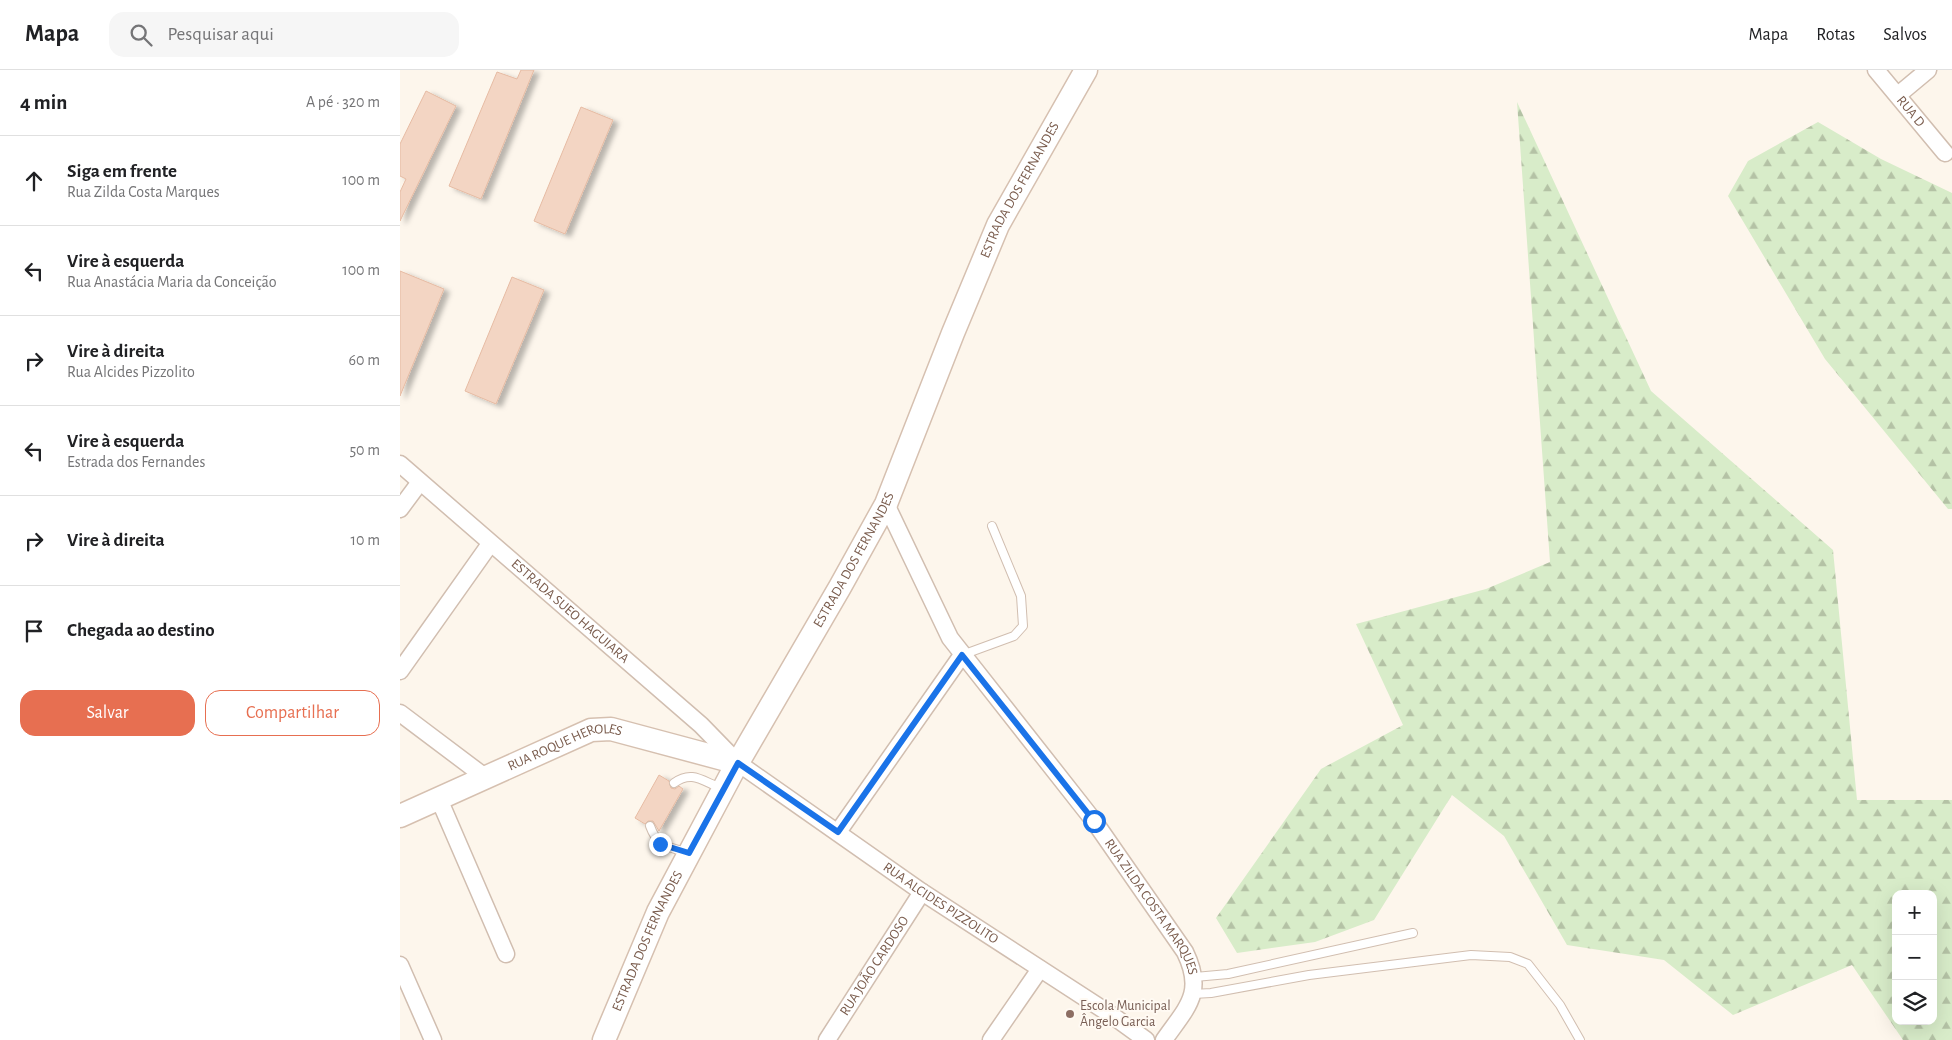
<!DOCTYPE html>
<html lang="pt">
<head>
<meta charset="utf-8">
<style>
  :root { --surface:#fff; --page:#f6f6f6; --text:#202124; --muted:#757577; --line:#e0e0e0; --accent:#e76f51 }
  body { margin:0; font-family:"Alegreya Sans",sans-serif; background:var(--page); color:var(--text) }
  .controls { position:absolute; right:15px; bottom:15px; display:grid; overflow:hidden; border-radius:10px; box-shadow:0 5px 20px #0002 }
  .controls button { width:45px; height:45px; display:grid; place-items:center; padding:0; border:0; border-bottom:1px solid var(--line); background:var(--surface); color:var(--text); font:25px sans-serif }
  .stop { position:absolute; width:15px; height:15px; margin:-11px; border:4px solid #1a73e8; border-radius:50%; background:#fff }
  .stop.end { background:#1a73e8; border-color:#fff; box-shadow:0 1px 5px #0008 }
  .list { margin:0; padding:0; list-style:none }
  h2 { display:flex; justify-content:space-between; align-items:center; height:65px; margin:0; padding:0 20px; font-size:21px }
  h2 small { font-size:16px; font-weight:400; color:var(--muted) }
  .list li { display:grid; grid-template-columns:32px 1fr auto; gap:15px; align-items:center; box-sizing:border-box; height:90px; padding:0 20px; border-top:1px solid var(--line) }
  .list b { display:block; font-size:19px; white-space:nowrap }
  .list p { margin:0; font-size:16px; white-space:nowrap; color:var(--muted) }
  .list em { font-size:16px; font-style:normal; color:var(--muted) }
  .actions { display:flex; gap:10px; padding:15px 20px }
  .actions a { flex:1; padding:11px 0; border:1px solid var(--accent); border-radius:15px; text-align:center; font-size:18px; color:var(--accent) }
  .actions .main { background:var(--accent); color:#fff }
  .icon { flex:none; width:28px; height:28px; fill:none; stroke:currentColor; stroke-width:2; stroke-linecap:round; stroke-linejoin:round }
  .map { position:relative; flex:none; width:1552px; height:970px; overflow:hidden }
  header { display:flex; align-items:center; gap:30px; box-sizing:border-box; height:70px; padding:0 25px; background:var(--surface); border-bottom:1px solid var(--line) }
  header strong { font-size:24px }
  nav { display:flex; gap:28px; margin-inline-start:auto; font-size:18px }
  .search { width:350px; height:45px; background:var(--page); display:flex; align-items:center; gap:12px; box-sizing:border-box; padding:0 18px; border-radius:15px; color:var(--muted); font-size:19px }
  main { display:flex }
  aside { flex:1; background:var(--surface) }
  .map>svg:first-child { display:block }
  .forest { fill:url(#forest-firs); fill-rule:evenodd }
  .building { fill:#f3d5c3; stroke:#e6bba3; filter:url(#shadow) }
  .lines { fill:none; stroke-linecap:round; stroke-linejoin:round }
  .lane-casing { stroke:#d1beb0; stroke-width:10 }
  .street-casing { stroke:#d1beb0; stroke-width:19 }
  .secondary-casing { stroke:#d6c0b0; stroke-width:25 }
  .lane { stroke:#fff; stroke-width:8 }
  .street { stroke:#fff; stroke-width:16 }
  .secondary { stroke:#fff; stroke-width:22 }
  .route { stroke:#1a73e8; stroke-width:6 }
  .education-dot { fill:#8d6e63; stroke:#fffaf3; stroke-width:2 }
  .labels { text-anchor:middle; dominant-baseline:central; stroke-width:4; stroke-linejoin:round; paint-order:stroke }
  .street-label { font-size:14px; fill:#7a5c4d; stroke:#fffaf3 }
  .education-label { font-size:14px; fill:#785e54; stroke:#fffaf3; text-anchor:start }
</style>
</head>
<body>
<header>
<strong>Mapa</strong>
<div class="search"><svg class="icon" aria-label="search" viewBox="0 0 24 24"><circle cx="10" cy="10" r="6"/><path d="M15 15l6 6"/></svg>Pesquisar aqui</div>
<nav><a>Mapa</a><a>Rotas</a><a>Salvos</a></nav>
</header>
<main>
<aside>
<h2>4 min<small>A pé · 320 m</small></h2>
<ul class="list">
<li><svg class="icon" aria-label="ahead" viewBox="0 0 24 24"><path d="M12 20V5M6 11l6-6 6 6"/></svg><div><b>Siga em frente</b><p>Rua Zilda Costa Marques</p></div><em>100 m</em></li>
<li><svg class="icon" aria-label="left" viewBox="0 0 24 24"><path d="M17 20v-9H6M10 6l-5 5 5 5"/></svg><div><b>Vire à esquerda</b><p>Rua Anastácia Maria da Conceição</p></div><em>100 m</em></li>
<li><svg class="icon" aria-label="right" viewBox="0 0 24 24"><path d="M7 20v-9h11M14 6l5 5-5 5"/></svg><div><b>Vire à direita</b><p>Rua Alcides Pizzolito</p></div><em>60 m</em></li>
<li><svg class="icon" aria-label="left" viewBox="0 0 24 24"><path d="M17 20v-9H6M10 6l-5 5 5 5"/></svg><div><b>Vire à esquerda</b><p>Estrada dos Fernandes</p></div><em>50 m</em></li>
<li><svg class="icon" aria-label="right" viewBox="0 0 24 24"><path d="M7 20v-9h11M14 6l5 5-5 5"/></svg><div><b>Vire à direita</b></div><em>10 m</em></li>
<li><svg class="icon" aria-label="arrive" viewBox="0 0 24 24"><path d="M6 21V4h12l-3 4 3 4H6"/></svg><div><b>Chegada ao destino</b></div></li>
</ul>
<div class="actions"><a class="main">Salvar</a><a>Compartilhar</a></div>
</aside>
<div class="map">
<svg width="1552" height="970" viewBox="0 0 1552 970">
  <defs>
    <pattern id="forest-firs" width="22" height="20" patternUnits="userSpaceOnUse" patternTransform="scale(1.25)"><rect width="22" height="20" fill="#d8ecc9"/><path d="M5 1l3.5 6h-7zM16 11l3.5 6h-7z" fill="#b4c2a5"/></pattern>
    <filter id="shadow"><feDropShadow dx="5.5" dy="3" stdDeviation="2.5" flood-color="#0004"/></filter>
  </defs>
  <rect width="100%" height="100%" fill="#fdf6ec"/>
  <g class="forest">
    <path d="M 1117,32 L 1251,321 L 1433,480 L 1457,730 L 1552,730 L 1552,970 L 1503,970 L 1452,895 L 1333,945 L 1264,890 L 1167,875 L 1104,766 L 1052,725 L 974,850 L 915,872 L 837,883 L 816,848 L 921,699 L 1003,655 L 956,554 L 1086,519 L 1150,492 ZM 1496,824 L 1533,824 L 1533,951 L 1496,951 Z"/>
    <path d="M 1418,52 L 1481,89 L 1552,123 L 1552,439 L 1548,439 L 1425,289 L 1328,126 L 1348,91 Z"/>
  </g>
  <g class="building">
    <path d="M 121,0 L 134,0 L 81,129 L 49,116 L 97,2 L 117,9 Z"/>
    <path d="M 26,21 L 56,36 L 0,151 L 0,122 L 6,109 L 0,106 L 0,74 Z"/>
    <path d="M 181,37 L 213,50 L 165,164 L 134,151 Z"/>
    <path d="M 0,201 L 44,219 L 0,326 Z"/>
    <path d="M 112,207 L 144,220 L 96,334 L 65,321 Z"/>
    <path d="M 259,705 L 269,711 L 271,718 L 275,719 L 279,716 L 283,719 L 259,761 L 253,751 L 248,751 L 245,754 L 235,748 Z"/>
  </g>
  <g class="lines">
    <defs>
      <g id="lane">
        <path d="M 562,585 L 614,566 L 623,556 L 621,526 L 592,456"/>
        <path d="M 274,713 C 292,700 302,711 321,718"/>
        <path d="M 250,756 C 258,778 268,776 288,783"/>
        <path d="M 795,907 L 828,904 L 1013,863"/>
        <path d="M 793,924 L 811,923 L 909,905 L 1071,885 L 1110,887 L 1128,894 L 1160,935 L 1180,970"/>
      </g>
      <g id="street">
        <path id="s1" d="M 1476,0 L 1545,83"/>
        <path d="M 1498,25 L 1528,0"/>
        <path id="s2" d="M 0,394 L 301,655 L 338,693 L 522,822 L 713,946 L 746,970"/>
        <path id="s3" d="M 486,434 L 550,568 L 694,751 L 785,882 C 805,923 787,937 764,970"/>
        <path d="M 0,439 L 20,412"/>
        <path d="M 0,601 L 90,474"/>
        <path d="M 0,643 L 85,707"/>
        <path d="M 39,729 L 106,884"/>
        <path d="M 438,762 L 562,585"/>
        <path d="M 0,895 L 33,970"/>
        <path id="s4" d="M 427,970 L 522,822"/>
        <path d="M 591,970 L 640,899"/>
      </g>
      <g id="secondary">
        <path id="s5" d="M 0,746 L 191,660 L 211,659 L 338,693"/>
        <path id="s6" d="M 204,970 L 258,842 L 274,812 L 333,701 L 440,517 L 486,434 L 553,263 L 598,155 L 686,0"/>
      </g>
    </defs>
    <use href="#lane" class="lane-casing"/>
    <use href="#street" class="street-casing"/>
    <use href="#secondary" class="secondary-casing"/>
    <use href="#lane" class="lane"/>
    <use href="#street" class="street"/>
    <use href="#secondary" class="secondary"/>
  </g>
  <g class="lines">
    <path class="route" d="M 260,774 L 289,783 L 338,693 L 438,762 L 562,585 L 694,751"/>
  </g>
  <circle class="education-dot" cx="670" cy="944" r="5"/>
  <g class="labels">
    <g class="street-label">
      <text stroke="none"><textPath href="#s1" startOffset="54">RUA D</textPath></text>
      <text stroke="none"><textPath href="#s6" startOffset="948">ESTRADA DOS FERNANDES</textPath></text>
      <text stroke="none"><textPath href="#s6" startOffset="542">ESTRADA DOS FERNANDES</textPath></text>
      <text stroke="none"><textPath href="#s2" startOffset="225">ESTRADA SUEO HAGUIARA</textPath></text>
      <text stroke="none"><textPath href="#s5" startOffset="180">RUA ROQUE HEROLES</textPath></text>
      <text stroke="none"><textPath href="#s2" startOffset="698">RUA ALCIDES PIZZOLITO</textPath></text>
      <text stroke="none"><textPath href="#s3" startOffset="485">RUA ZILDA COSTA MARQUES</textPath></text>
      <text stroke="none"><textPath href="#s6" startOffset="108">ESTRADA DOS FERNANDES</textPath></text>
      <text stroke="none"><textPath href="#s4" startOffset="88">RUA JOÃO CARDOSO</textPath></text>
    </g>
    <g class="education-label">
      <text x="680" y="936">Escola Municipal<tspan x="680" dy="16">Ângelo Garcia</tspan></text>
    </g>
  </g>
</svg>
<div class="controls">
<button>+</button>
<button>−</button>
<button><svg class="icon" aria-label="layers" viewBox="0 0 24 24"><path d="M12 4l9 5-9 5-9-5zM3 14l9 5 9-5"/></svg></button>
</div>
<div class="stop" style="left:694px;top:751px"></div>
<div class="stop end" style="left:260px;top:774px"></div>
</div>
</main>
</body>
</html>
